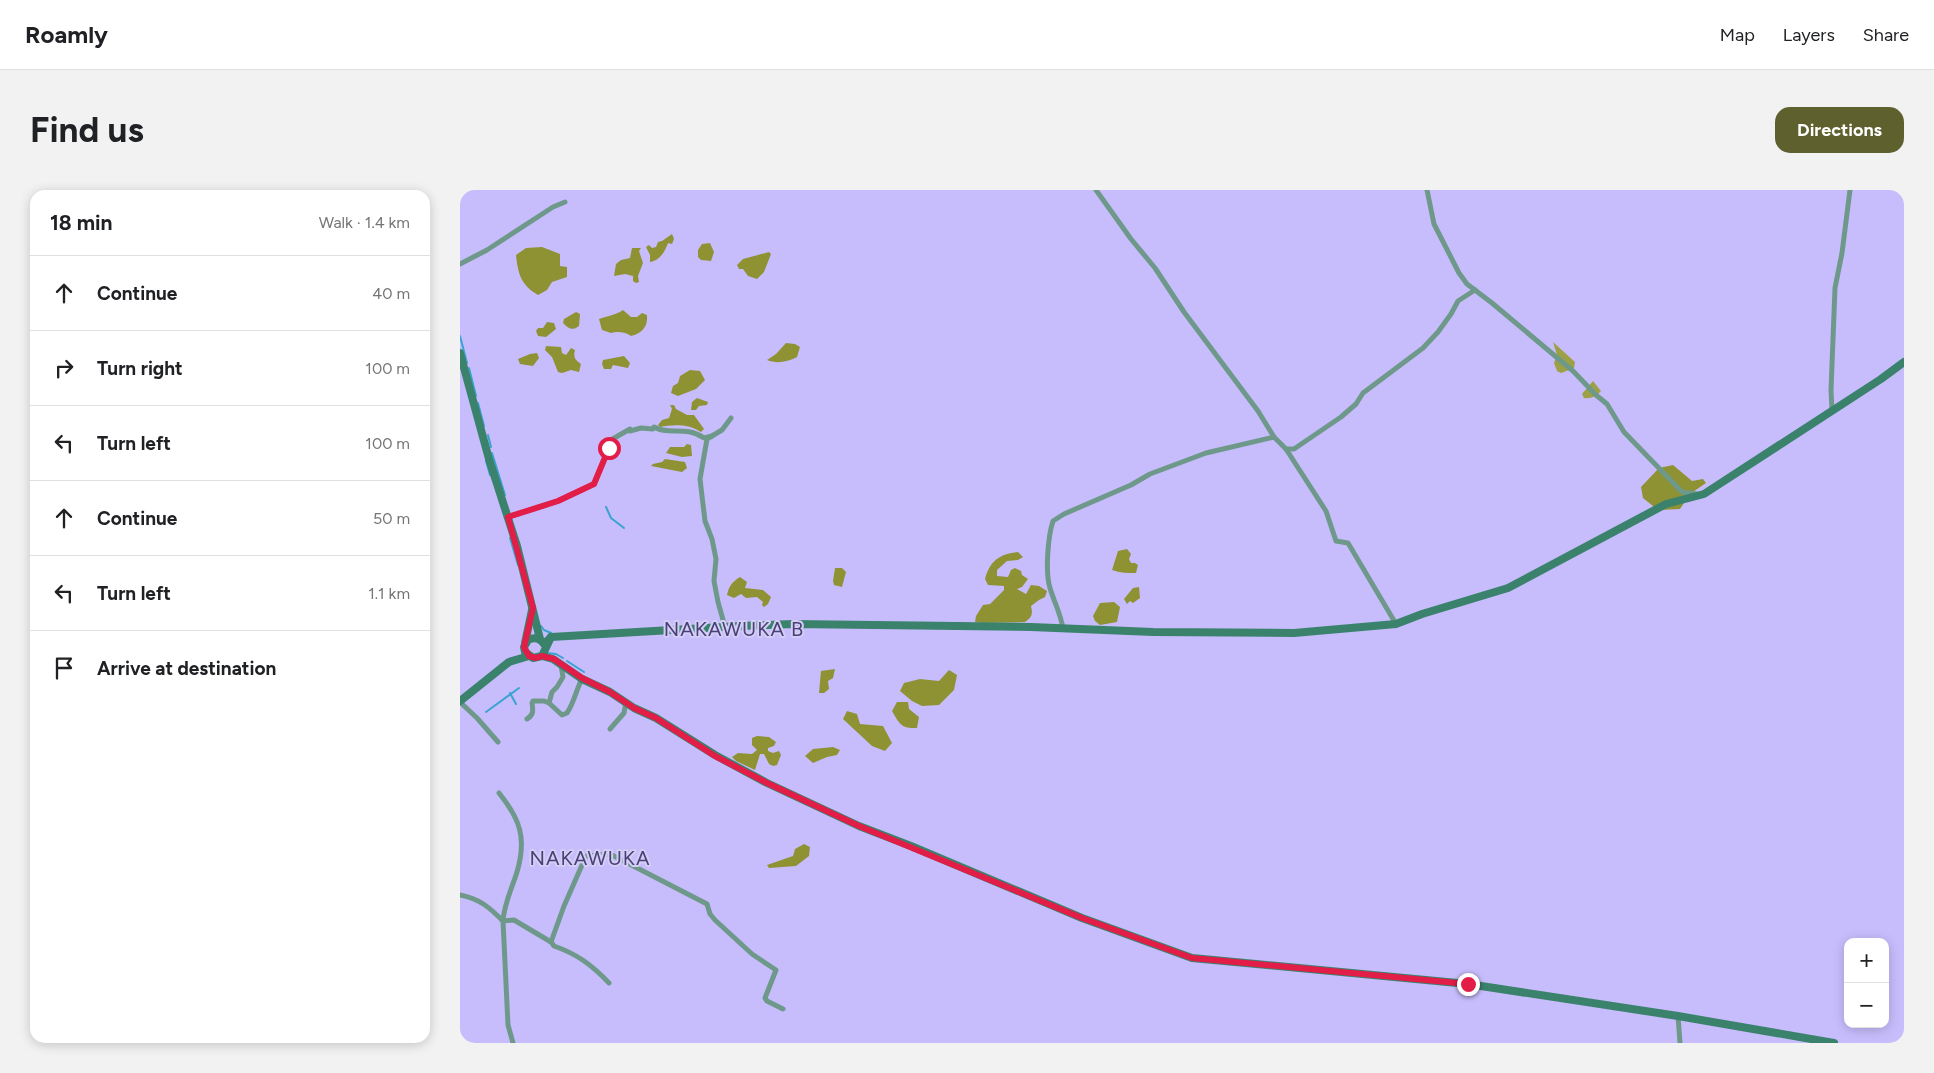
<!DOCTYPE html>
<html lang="en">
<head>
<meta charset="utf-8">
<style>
  :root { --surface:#fff; --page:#f2f2f2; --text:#202124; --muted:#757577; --line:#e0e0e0; --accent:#5e612e }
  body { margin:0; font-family:Figtree,sans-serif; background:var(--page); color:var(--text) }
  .controls { position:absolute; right:15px; bottom:15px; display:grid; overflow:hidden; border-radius:10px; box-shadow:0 2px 12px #0003 }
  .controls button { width:45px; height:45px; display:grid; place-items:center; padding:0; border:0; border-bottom:1px solid var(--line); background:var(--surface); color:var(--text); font:25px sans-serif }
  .stop { position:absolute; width:15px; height:15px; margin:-11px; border:4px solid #e11d48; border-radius:50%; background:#fff }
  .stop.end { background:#e11d48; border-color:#fff; box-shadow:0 1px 5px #0008 }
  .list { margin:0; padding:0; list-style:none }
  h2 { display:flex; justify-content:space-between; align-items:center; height:65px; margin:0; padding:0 20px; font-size:21px }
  h2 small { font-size:16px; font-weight:400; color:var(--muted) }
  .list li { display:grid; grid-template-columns:32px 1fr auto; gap:15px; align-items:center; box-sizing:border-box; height:75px; padding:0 20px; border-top:1px solid var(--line) }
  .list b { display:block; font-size:19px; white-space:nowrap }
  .list em { font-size:16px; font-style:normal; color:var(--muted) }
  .icon { flex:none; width:28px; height:28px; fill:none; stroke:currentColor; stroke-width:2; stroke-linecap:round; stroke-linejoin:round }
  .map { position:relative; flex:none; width:1444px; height:853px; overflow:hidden; border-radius:15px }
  header { display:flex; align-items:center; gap:30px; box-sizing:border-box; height:70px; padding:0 25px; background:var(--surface); border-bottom:1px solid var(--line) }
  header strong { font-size:24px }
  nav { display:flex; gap:28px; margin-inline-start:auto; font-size:18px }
  .intro { display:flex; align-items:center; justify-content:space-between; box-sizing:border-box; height:120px; padding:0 30px }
  h1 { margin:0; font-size:35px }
  .button { padding:12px 22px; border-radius:15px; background:var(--accent); color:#fff; font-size:18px; font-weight:700 }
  main { display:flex; gap:30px; padding:0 30px }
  aside { flex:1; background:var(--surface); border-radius:15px; box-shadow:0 2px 12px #0003 }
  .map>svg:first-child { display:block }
  .green { fill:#9da044 }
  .forest { fill:#8f9233 }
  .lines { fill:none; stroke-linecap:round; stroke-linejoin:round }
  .stream { stroke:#39a3d2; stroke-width:2 }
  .street { stroke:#6e998a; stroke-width:5 }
  .secondary { stroke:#3b826d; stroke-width:8 }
  .route { stroke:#e11d48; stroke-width:6 }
  .labels { text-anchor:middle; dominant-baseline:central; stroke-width:4; stroke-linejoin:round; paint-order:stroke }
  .quarter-label { font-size:20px; letter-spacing:1px; fill:#4a4075; stroke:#d3cef5 }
</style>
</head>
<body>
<header>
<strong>Roamly</strong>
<nav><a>Map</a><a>Layers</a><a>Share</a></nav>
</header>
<div class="intro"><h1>Find us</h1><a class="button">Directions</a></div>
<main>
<aside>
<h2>18 min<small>Walk · 1.4 km</small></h2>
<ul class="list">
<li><svg class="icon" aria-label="ahead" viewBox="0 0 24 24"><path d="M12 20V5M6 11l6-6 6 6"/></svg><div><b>Continue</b></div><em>40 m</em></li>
<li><svg class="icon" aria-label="right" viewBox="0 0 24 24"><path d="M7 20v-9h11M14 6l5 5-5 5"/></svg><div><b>Turn right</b></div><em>100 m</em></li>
<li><svg class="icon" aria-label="left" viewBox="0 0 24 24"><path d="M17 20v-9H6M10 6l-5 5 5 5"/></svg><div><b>Turn left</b></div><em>100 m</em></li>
<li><svg class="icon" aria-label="ahead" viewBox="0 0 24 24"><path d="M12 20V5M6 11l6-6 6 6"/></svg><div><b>Continue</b></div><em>50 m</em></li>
<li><svg class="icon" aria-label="left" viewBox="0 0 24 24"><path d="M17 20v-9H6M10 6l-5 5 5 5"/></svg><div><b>Turn left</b></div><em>1.1 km</em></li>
<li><svg class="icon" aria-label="arrive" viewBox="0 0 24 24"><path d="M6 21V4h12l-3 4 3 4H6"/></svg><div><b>Arrive at destination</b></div></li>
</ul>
</aside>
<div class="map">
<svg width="1444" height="853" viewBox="0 0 1444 853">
  <rect width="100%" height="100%" fill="#c7bdfc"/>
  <g class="green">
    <path d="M 1093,152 L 1115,172 L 1114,178 L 1101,183 L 1097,181 L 1094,173 L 1097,165 Z"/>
    <path d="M 1133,191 L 1141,201 C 1137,206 1131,209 1124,208 L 1122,204 Z"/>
  </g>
  <g class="forest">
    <path d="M 212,44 L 214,49 L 212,54 L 208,53 C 205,62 199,71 190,72 L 190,65 L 186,57 L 189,55 L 192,58 L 196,57 L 198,52 L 202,51 Z"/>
    <path d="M 250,53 L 254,62 L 251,71 L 241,70 L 238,67 L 238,60 L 242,54 Z"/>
    <path d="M 82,57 L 100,64 L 100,76 L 107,77 L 107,87 L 92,92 L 87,100 L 78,105 C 61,95 58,84 56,65 L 66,58 Z"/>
    <path d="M 172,58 L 181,58 L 179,61 L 183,73 L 178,86 L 179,92 L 176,93 L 173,91 L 173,86 L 165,84 L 154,86 L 156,74 L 161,70 L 170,68 Z"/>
    <path d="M 309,62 L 311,64 L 304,82 L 297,89 L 288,86 L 283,79 L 279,79 L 277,75 L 283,69 Z"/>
    <path d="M 163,120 L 171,127 L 177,127 L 182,123 L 187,125 C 188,136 183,143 171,146 C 166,142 157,141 151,143 L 142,140 L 139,129 C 147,126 156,125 163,120 Z"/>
    <path d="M 116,122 L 120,124 L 119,136 C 112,141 109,139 103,133 L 104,129 Z"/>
    <path d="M 87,132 L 94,133 L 96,139 L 86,147 L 78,146 L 76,141 L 78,138 L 83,138 Z"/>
    <path d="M 326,153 L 335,154 L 340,157 L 337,167 C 327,172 317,174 307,170 L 316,164 Z"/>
    <path d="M 86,156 L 101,157 L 102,163 L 106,165 L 111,158 L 115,160 C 113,167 115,170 121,174 L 119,182 L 111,180 L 102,183 L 98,182 L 92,167 L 85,160 Z"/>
    <path d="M 77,163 L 79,168 L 73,176 L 60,174 L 58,169 L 70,164 Z"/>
    <path d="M 164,166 L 170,173 L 168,178 L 153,175 L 151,179 L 144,179 L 142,174 L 143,170 Z"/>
    <path d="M 230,180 L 240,181 L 245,190 L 236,199 L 218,206 L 211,203 L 213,196 L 218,193 L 220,186 Z"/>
    <path d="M 237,208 L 248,212 L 247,215 L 239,216 L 236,220 L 231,220 L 232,212 Z"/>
    <path d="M 210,215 L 214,215 L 216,219 L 227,225 L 234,225 L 244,239 L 241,242 C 230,234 213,234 200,237 L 198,235 L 202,230 L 209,228 L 212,219 Z"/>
    <path d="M 227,254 L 231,255 L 232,266 L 222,267 L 206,263 L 210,257 L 224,257 Z"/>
    <path d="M 205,269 L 225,272 L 227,278 L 222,282 L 191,276 L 193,274 L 202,272 Z"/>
    <path d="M 1213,275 L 1232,291 L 1243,289 L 1246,293 L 1230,304 L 1220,319 L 1198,320 L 1183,308 L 1181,297 L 1199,278 Z"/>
    <path d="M 667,359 L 671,364 L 669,369 L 671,373 L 675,373 L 678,375 L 676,383 C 668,383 660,383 652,380 L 658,361 Z"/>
    <path d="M 558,362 L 563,367 L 558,370 L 547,371 L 537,380 L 537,386 L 548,387 L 551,380 L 555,378 L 561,381 L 562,385 L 568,389 L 562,397 L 557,399 L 566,404 L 571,395 L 579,396 L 587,401 L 585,407 L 579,410 L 571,416 C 573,424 572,427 565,432 L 524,433 L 515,432 L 516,426 L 523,415 L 530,414 L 544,400 L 544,396 L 528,395 L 525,389 C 530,371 539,364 558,362 Z"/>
    <path d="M 375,378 L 382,378 L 386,382 L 382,397 L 374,395 L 373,391 Z"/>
    <path d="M 280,387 L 287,392 L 285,398 L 303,400 L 311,407 L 308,414 L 304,417 L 302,415 L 303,412 L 297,407 L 286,408 L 281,404 L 274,408 L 267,405 C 269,396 272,392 280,387 Z"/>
    <path d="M 679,397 L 680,408 L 673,413 L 670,411 L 667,414 L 664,409 L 673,398 Z"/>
    <path d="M 654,412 L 660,417 L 657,432 L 640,435 L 635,431 L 633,426 L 640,413 Z"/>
    <path d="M 375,479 L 373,488 L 368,491 L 369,499 L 364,503 L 359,503 L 361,481 Z"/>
    <path d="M 489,480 L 497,485 L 494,500 L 479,515 L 462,516 L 452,511 L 440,501 L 444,493 L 460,489 L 479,491 Z"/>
    <path d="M 437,512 L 448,512 L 449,519 L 459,527 L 457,538 C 441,539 439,533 432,521 Z"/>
    <path d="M 387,521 L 397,524 L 400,534 L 423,536 L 432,553 L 425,561 L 412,556 L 383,529 Z"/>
    <path d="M 297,546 L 309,547 L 316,552 L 314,556 L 308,558 L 308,561 L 313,563 L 319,561 L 321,565 L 317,575 L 313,576 L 309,574 L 304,564 L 300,564 L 295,580 L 276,571 L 272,567 L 278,563 L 292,564 L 297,560 L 292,555 L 292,548 Z"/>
    <path d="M 373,557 L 380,560 L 377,565 L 367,567 L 353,573 L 345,566 L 353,559 Z"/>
    <path d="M 344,654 L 350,657 L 349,666 L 336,676 L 309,678 L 307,675 L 333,666 L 335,659 Z"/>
  </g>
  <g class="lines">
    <g class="stream">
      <path d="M 0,146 L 7,173"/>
      <path d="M 9,178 L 16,206"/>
      <path d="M 18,213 L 24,236"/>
      <path d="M 28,245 L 31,257"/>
      <path d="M 32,263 L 45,305"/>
      <path d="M 26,271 L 30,285"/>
      <path d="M 146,317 L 151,328 L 164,338"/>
      <path d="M 50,348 L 58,375"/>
      <path d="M 81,436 L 84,440 L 91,443"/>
      <path d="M 86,463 L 96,464 L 103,468"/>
      <path d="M 107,471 L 124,482"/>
      <path d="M 50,503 L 56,514"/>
      <path d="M 26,522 L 59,498"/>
    </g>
    <g class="street">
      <path d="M 636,0 L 671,49 L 695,78 L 724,122 L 798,221 L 814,247 L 826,259 L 866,321 L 876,351 L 888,353 L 936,434"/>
      <path d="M 967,0 L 974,34 L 999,83 L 1007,94 L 1032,113 L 1113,181 L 1136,205 L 1147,214 L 1164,242 L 1222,302 L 1237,304"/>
      <path d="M 0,74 L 27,60 L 93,17 L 105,12"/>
      <path d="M 1372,221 L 1371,200 L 1375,98 L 1382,63 L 1390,0"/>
      <path d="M 826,259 L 834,259 L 881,227 L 896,214 L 903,203 L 963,158 L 978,142 L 991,124 L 998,111 L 1015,100"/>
      <path d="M 48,327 L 98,311 L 134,294 L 149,258 L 149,251 L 170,239 L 170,241 L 181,238 L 193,239 L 194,237 C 210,246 225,235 244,248 L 252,246"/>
      <path d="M 265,437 L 258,412 L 254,391 L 256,369 L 252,349 L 245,331 L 242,306 L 240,289 L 247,249 L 262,240 L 271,228"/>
      <path d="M 603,439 C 601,424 594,412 590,398 C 585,382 588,346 593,331 L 604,324 L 671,295 L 690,284 L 746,263 L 814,247"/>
      <path d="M 101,475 L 103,487 L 97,497 L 92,502 L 89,513 L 102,525 L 107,523 C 114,513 116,500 122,489"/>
      <path d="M 0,512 L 17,528 L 38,552"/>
      <path d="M 67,529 C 74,525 73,520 72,513 L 73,511 L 84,511 L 89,513"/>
      <path d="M 150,539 L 164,523 L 166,512"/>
      <path d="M 39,603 C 60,629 67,648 57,682 C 52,698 44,714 43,731 L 48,835 L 53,853"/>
      <path d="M 0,705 C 20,709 29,717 43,731 L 54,730 L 91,752 L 94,756 C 117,764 132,775 149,793"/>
      <path d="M 91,752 L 104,716 L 126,666 L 150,664 L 247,714 L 250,724 L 255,730 L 292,764 L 316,780 L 305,808 L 307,811 L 323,819"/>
      <path d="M 1218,826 L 1220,853"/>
    </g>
    <g class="secondary">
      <path d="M 0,163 L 29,269 L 57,356 L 80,449"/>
      <path d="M 91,447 L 280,436 L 333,434 L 571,437 L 693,442 L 834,443 L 936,434 L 962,424 L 1048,398 L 1206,314 L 1244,304 L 1421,189 L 1444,172"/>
      <path d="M 91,447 L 82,466 L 73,468 L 65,462 L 64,457 L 68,450 C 74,447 80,448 84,454 Z"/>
      <path d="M 65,453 L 72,420"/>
      <path d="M 82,466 L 93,469 L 122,489 L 150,502 L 174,518 L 196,528 L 255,565 L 307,593 L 399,636 L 451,656 L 622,728 L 732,768 L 1008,794 L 1218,826 L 1374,853"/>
      <path d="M 0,511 L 49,472 L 69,466"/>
    </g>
  </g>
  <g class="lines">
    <path class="route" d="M 149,258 L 134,294 L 98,311 L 48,327 L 73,418 L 64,457 L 69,466 L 76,468 L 82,466 L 94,469 L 122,488 L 150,502 L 174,518 L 196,528 L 255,566 L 307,593 L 399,636 L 622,728 L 732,768 L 1008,794"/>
  </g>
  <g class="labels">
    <g class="quarter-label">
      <text x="274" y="439">NAKAWUKA B</text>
      <text x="130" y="668">NAKAWUKA</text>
    </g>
  </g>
</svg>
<div class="controls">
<button>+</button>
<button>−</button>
</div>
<div class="stop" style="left:149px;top:258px"></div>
<div class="stop end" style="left:1008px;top:794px"></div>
</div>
</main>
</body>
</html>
